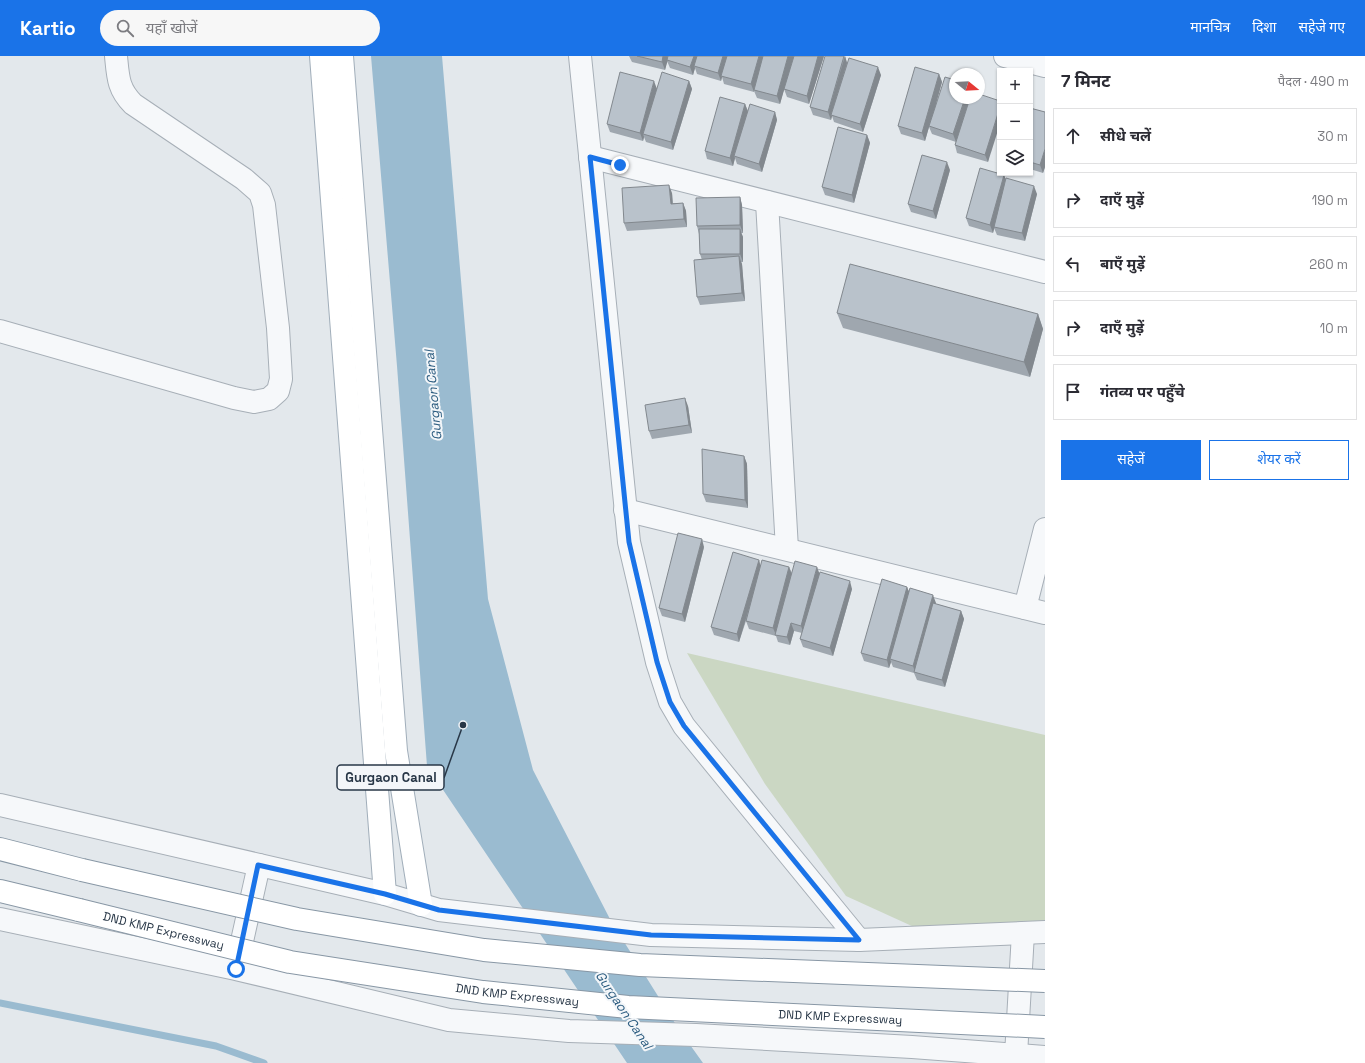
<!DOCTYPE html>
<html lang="hi">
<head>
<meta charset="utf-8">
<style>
  :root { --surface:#fff; --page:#f7f7f7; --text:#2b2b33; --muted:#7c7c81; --line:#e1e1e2; --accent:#1a73e8 }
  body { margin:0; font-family:"Space Grotesk","Noto Sans Devanagari",sans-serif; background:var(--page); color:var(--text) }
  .controls { position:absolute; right:12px; top:12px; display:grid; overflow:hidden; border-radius:0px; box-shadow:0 1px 3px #0004 }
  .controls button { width:36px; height:36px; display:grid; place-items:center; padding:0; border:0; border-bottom:1px solid var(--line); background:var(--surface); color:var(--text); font:20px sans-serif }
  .compass { position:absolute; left:949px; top:12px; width:36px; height:36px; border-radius:50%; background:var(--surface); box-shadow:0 1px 3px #0004; rotate:108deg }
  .stop { position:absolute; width:12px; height:12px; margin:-9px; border:3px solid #1a73e8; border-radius:50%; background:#fff }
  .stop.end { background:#1a73e8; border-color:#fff; box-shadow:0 1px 4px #0008 }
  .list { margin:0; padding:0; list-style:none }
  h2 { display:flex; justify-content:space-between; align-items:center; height:52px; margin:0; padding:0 16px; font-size:17px }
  h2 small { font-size:13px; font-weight:400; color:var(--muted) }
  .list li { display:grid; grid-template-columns:26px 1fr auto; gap:12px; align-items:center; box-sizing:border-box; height:56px; margin:0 8px 8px; padding:0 8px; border:1px solid var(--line); border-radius:0px }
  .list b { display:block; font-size:15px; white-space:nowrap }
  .list em { font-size:13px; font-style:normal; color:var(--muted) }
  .actions { display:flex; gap:8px; padding:12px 16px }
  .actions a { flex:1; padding:9px 0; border:1px solid var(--accent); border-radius:0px; text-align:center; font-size:14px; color:var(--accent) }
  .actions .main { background:var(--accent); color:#fff }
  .icon { flex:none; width:22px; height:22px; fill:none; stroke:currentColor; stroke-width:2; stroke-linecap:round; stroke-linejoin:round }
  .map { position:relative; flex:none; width:1045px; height:1007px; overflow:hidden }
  header { display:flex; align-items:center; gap:24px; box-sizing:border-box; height:56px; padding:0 20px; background:var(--accent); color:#fff }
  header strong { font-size:19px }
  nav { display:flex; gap:22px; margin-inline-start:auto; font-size:14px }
  .search { width:280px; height:36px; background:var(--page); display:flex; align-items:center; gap:10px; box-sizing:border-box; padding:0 14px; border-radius:22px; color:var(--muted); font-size:15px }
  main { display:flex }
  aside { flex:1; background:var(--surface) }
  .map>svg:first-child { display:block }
  .green { fill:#cbd7c3 }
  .water { fill:#9abbd0 }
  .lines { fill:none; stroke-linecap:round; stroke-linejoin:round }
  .stream { stroke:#9abbd0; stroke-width:7 }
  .minor-casing { stroke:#a7afb7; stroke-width:24 }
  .major-casing { stroke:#a1aeba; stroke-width:24 }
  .highway-casing { stroke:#8897a5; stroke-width:24 }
  .minor { stroke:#f6f8fa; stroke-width:22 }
  .major { stroke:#fff; stroke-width:22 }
  .highway { stroke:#fff; stroke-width:22 }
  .highway-bridge-casing { stroke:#8897a5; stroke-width:24; stroke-linecap:butt }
  .highway-bridge { stroke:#fff; stroke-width:22 }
  .wall { fill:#9fa7af }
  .shaded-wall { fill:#82888e }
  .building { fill:#b9c2cb; stroke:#82888e }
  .route { stroke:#1a73e8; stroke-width:5 }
  .labels { text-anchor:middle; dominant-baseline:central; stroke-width:4; stroke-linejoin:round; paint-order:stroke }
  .street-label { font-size:12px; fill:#283747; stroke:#f3f6f9 }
  .water-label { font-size:13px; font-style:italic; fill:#2d5d80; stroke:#f3f6f9 }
  .leader { fill:none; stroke:#283747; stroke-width:1.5 }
  .callout-dot { fill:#283747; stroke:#f3f6f9; stroke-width:1.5 }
  .callout { fill:#f3f6f9; stroke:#283747; stroke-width:1.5 }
  .callout-label { font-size:13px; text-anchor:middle; font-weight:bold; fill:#283747 }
</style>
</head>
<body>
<header>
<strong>Kartio</strong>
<div class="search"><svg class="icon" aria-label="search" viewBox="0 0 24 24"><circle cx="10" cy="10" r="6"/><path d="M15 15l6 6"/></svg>यहाँ खोजें</div>
<nav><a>मानचित्र</a><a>दिशा</a><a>सहेजे गए</a></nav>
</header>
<main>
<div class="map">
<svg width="1045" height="1007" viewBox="0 0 1045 1007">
  <rect width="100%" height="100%" fill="#e3e8ec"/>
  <path class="green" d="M 687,597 L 1045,679 L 1045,887 L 925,876 L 846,840 L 765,728 Z"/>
  <path class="water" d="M 371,0 L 442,0 L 488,543 L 533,714 L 611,865 L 678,972 L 703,1007 L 627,1007 L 427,710 L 397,310 Z"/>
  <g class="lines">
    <path class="stream" d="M 0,947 L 216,990 L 264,1007"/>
    <defs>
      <g id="minor">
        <path d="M 580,0 L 629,486 L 657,606 L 670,646 L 684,670 L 859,884"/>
        <path d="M 1005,0 L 1045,10"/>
        <path d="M 590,101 L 1045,216"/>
        <path d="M 767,146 L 787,493"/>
        <path d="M 0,275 L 234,342 L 254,346 L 269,343 L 278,335 L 281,323 L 278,272 L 264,149 L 260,137 L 244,123 L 133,48 C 118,33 118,21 116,0"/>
        <path d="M 625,454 L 1045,557"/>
        <path d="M 1025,552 L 1045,473"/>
        <path d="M 0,749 L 385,838 L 439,854 L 651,879 L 859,884 L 1045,876"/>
        <path d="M 0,863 L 236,913 L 449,964 L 569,975 L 696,979 L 912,991 L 1045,1001"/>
        <path d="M 236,912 L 259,809"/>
        <path d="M 1016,999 L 1023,877"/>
      </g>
      <g id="major">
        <path d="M 321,0 L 385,838"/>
        <path d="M 342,0 L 396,695 L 421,849"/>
      </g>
      <g id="highway">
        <path d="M 0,793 L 82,814"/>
        <path d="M 0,835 L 79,854"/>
      </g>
    </defs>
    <use href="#minor" class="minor-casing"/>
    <use href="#major" class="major-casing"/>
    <use href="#highway" class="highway-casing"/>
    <use href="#minor" class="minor"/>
    <use href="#major" class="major"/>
    <use href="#highway" class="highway"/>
    <defs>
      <g id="highway-bridge">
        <path d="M 82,814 L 297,863 L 484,894 L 640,909 L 1045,925"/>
        <path id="s1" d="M 79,854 L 290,906 L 483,936 L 628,951 L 1045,971"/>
      </g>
    </defs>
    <use href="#highway-bridge" class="highway-bridge-casing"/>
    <use href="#highway-bridge" class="highway-bridge"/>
  </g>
  <g class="wall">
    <path d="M 629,0 L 824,0 L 809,48 L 787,41 L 784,33 L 780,48 L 757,42 L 754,35 L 754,36 L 724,28 L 722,21 L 721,25 L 697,18 L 695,12 L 693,19 L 670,12 L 667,5 L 665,14 L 632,6 Z"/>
    <path d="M 845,0 L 847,7 L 881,19 L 863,76 L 834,66 L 832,60 L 831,64 L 813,59 L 810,51 Z"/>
    <path d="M 939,18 L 942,26 L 936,47 L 955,42 L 1000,45 L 988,106 L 957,97 L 955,89 L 956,86 L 932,78 L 929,71 L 925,85 L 901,78 L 898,70 Z"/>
    <path d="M 689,25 L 692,33 L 673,94 L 646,86 L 644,81 L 643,85 L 610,76 L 607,68 L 657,32 Z"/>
    <path d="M 745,48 L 748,55 L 775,56 L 777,64 L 762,116 L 737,108 L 735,102 L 733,110 L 707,103 L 705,95 Z"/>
    <path d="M 1030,52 L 1045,56 L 1045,111 L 1043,117 L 1030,113 Z"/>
    <path d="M 867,79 L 870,87 L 854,147 L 825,139 L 822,131 Z"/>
    <path d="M 950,114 L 936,163 L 911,156 L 908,148 Z"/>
    <path d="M 1004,119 L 1006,124 L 1037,138 L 1025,185 L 997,179 L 994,172 L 993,177 L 969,170 L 966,162 Z"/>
    <path d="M 672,137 L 673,147 L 683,147 L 686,155 L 687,171 L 627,175 L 624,167 Z"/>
    <path d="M 740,141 L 742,149 L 743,177 L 741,177 L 743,181 L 743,206 L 741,206 L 742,208 L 745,245 L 700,249 L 697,241 L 702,204 L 700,198 L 699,178 L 697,170 Z"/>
    <path d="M 837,257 L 1038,258 L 1043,273 L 1030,321 L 843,272 Z"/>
    <path d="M 688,350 L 692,377 L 652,383 L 649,375 Z"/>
    <path d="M 744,400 L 747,408 L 748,452 L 706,446 L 703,438 Z"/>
    <path d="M 704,491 L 685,566 L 662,560 L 659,552 Z"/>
    <path d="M 759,504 L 760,509 L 789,511 L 792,517 L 819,518 L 852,533 L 833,600 L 803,591 L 800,583 L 802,577 L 794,575 L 790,589 L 778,586 L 776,580 L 749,573 L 746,565 L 739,586 L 714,579 L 711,571 Z"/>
    <path d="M 907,531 L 909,536 L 936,547 L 936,548 L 961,555 L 964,563 L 945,631 L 917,624 L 914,617 L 893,611 L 891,606 L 889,612 L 864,605 L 861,597 Z"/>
  </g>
  <g class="shaded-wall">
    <path d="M 663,0 L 669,0 L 665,14 L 662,6 Z"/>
    <path d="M 694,0 L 699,0 L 694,10 L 695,12 L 693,19 L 690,11 Z"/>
    <path d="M 723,0 L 728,0 L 721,20 L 722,21 L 721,25 L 718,17 Z"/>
    <path d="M 759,0 L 764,0 L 754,34 L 754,36 L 751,28 Z"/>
    <path d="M 788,0 L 794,0 L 780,48 L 777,40 Z"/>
    <path d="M 818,0 L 824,0 L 809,48 L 807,40 Z"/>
    <path d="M 845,0 L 847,7 L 831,59 L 832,60 L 831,64 L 828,56 Z"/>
    <path d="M 878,11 L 881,19 L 863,76 L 860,68 Z"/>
    <path d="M 939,18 L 942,26 L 930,70 L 929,70 L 929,71 L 925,85 L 922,77 Z"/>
    <path d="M 654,25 L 657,33 L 643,78 L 644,81 L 643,85 L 640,77 Z"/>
    <path d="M 689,25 L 692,33 L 673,94 L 671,86 Z"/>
    <path d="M 965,42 L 970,42 L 956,86 L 953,78 Z"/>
    <path d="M 745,48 L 748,56 L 734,100 L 735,102 L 733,110 L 730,102 Z"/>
    <path d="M 1000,51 L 1000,68 L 988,106 L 985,99 Z"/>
    <path d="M 775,56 L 777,64 L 762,116 L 759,108 Z"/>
    <path d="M 867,79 L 870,87 L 854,147 L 852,139 Z"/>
    <path d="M 1045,93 L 1045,111 L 1043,117 L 1040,109 Z"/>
    <path d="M 947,106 L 950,114 L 936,163 L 933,155 Z"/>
    <path d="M 1004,119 L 1007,127 L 993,177 L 990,169 Z"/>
    <path d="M 669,129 L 672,137 L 673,156 L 671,148 Z"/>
    <path d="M 1034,130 L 1037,138 L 1025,185 L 1022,177 Z"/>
    <path d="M 740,141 L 742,149 L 743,177 L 740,169 Z"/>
    <path d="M 683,147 L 686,155 L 687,171 L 684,163 Z"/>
    <path d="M 740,173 L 743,181 L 743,206 L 740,198 Z"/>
    <path d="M 739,200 L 742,208 L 745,245 L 742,237 Z"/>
    <path d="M 1038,258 L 1043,273 L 1030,321 L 1024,306 Z"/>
    <path d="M 685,342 L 688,350 L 692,377 L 689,369 Z"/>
    <path d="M 744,400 L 747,408 L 748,452 L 745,444 Z"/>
    <path d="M 702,483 L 704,491 L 685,566 L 682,558 Z"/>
    <path d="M 759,504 L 761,512 L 739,586 L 737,578 Z"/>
    <path d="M 789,511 L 792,519 L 776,579 L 773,572 Z"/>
    <path d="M 817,511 L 820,519 L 804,578 L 801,570 Z"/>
    <path d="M 850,525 L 852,533 L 833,600 L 830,592 Z"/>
    <path d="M 907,531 L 910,538 L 890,603 L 891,606 L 889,612 L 887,604 Z"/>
    <path d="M 933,539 L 936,547 L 916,616 L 915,616 L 913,610 Z"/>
    <path d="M 961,555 L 964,563 L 945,631 L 942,624 Z"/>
    <path d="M 791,567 L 794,575 L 790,589 L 787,581 Z"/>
  </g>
  <g class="building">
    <path d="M 637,0 L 663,0 L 662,6 Z"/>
    <path d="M 668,0 L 694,0 L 690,11 L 667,4 Z"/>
    <path d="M 697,0 L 723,0 L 718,17 L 694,10 Z"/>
    <path d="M 727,0 L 759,0 L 751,28 L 721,20 Z"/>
    <path d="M 763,0 L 788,0 L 777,40 L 754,34 Z"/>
    <path d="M 794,0 L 818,0 L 807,40 L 784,33 Z"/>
    <path d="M 825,0 L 844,0 L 828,56 L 810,51 Z"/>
    <path d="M 849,2 L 878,11 L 860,68 L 831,59 Z"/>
    <path d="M 915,11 L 939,18 L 922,77 L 898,70 Z"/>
    <path d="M 620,16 L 654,25 L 640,77 L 607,68 Z"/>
    <path d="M 662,16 L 689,25 L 671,86 L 643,78 Z"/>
    <path d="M 945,21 L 955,24 L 955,42 L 965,42 L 953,78 L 929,70 Z"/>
    <path d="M 979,38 L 1000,45 L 1000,51 L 985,99 L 955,89 L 970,42 L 979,42 Z"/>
    <path d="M 720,41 L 745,48 L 730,102 L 705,95 Z"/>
    <path d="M 750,48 L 775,56 L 759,108 L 734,100 Z"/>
    <path d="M 1030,52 L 1045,56 L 1045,93 L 1040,109 L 1030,106 Z"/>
    <path d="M 838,71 L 867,79 L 852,139 L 822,131 Z"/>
    <path d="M 922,99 L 947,106 L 933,155 L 908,148 Z"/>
    <path d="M 980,112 L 1004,119 L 990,169 L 966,162 Z"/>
    <path d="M 1006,122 L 1034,130 L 1022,177 L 994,171 Z"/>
    <path d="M 669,129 L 671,148 L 683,147 L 684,163 L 624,167 L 622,132 Z"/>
    <path d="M 740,141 L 740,169 L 697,170 L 696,142 Z"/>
    <path d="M 699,173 L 740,173 L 740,198 L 700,198 Z"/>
    <path d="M 739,200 L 742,237 L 697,241 L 694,204 Z"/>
    <path d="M 850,208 L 1038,258 L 1024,306 L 837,257 Z"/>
    <path d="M 685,342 L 689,369 L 649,375 L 645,349 Z"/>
    <path d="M 702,393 L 744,400 L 745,444 L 703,438 Z"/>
    <path d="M 678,477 L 702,483 L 682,558 L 659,552 Z"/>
    <path d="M 733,496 L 759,504 L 737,578 L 711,571 Z"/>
    <path d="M 762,504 L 789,511 L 773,572 L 746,565 Z"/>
    <path d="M 795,505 L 817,511 L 801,570 L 791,567 L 787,581 L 775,579 Z"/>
    <path d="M 820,516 L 850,525 L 830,592 L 800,583 Z"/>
    <path d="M 882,523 L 907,531 L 887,604 L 861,597 Z"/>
    <path d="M 910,532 L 933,539 L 913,610 L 890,603 Z"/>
    <path d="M 933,547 L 961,555 L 942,624 L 914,616 Z"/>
  </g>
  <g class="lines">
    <path class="route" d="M 236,913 L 258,809 L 385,838 L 439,854 L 651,879 L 859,884 L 684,670 L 670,646 L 657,606 L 629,486 L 590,101 L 620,109"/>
  </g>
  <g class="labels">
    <g class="street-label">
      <text stroke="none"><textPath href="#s1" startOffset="87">DND KMP Expressway</textPath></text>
      <text stroke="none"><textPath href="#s1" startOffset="447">DND KMP Expressway</textPath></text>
      <text stroke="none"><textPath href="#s1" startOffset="771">DND KMP Expressway</textPath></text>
    </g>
    <g class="water-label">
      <text transform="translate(433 339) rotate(-95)">Gurgaon Canal</text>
      <text transform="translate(624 954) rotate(56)">Gurgaon Canal</text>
    </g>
  </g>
  <path class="leader" d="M463 669L444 722"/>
  <circle class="callout-dot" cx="463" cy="669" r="4"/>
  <rect class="callout" x="337" y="709" width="107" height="25" rx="4"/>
  <g class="callout-label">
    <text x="391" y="726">Gurgaon Canal</text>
  </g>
</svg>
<div class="controls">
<button>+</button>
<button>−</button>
<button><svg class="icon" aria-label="layers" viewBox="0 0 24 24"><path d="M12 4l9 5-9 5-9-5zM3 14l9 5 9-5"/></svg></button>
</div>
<svg class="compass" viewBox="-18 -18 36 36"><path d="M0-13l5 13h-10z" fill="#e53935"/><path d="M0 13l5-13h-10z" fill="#7c7c81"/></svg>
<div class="stop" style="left:236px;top:913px"></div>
<div class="stop end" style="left:620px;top:109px"></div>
</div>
<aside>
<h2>7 मिनट<small>पैदल · 490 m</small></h2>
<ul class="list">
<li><svg class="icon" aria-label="ahead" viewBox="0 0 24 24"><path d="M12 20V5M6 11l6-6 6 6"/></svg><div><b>सीधे चलें</b></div><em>30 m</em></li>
<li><svg class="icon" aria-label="right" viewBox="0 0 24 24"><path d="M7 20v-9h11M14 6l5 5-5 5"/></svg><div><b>दाएँ मुड़ें</b></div><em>190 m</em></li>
<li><svg class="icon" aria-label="left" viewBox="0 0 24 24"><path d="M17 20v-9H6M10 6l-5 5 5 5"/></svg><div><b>बाएँ मुड़ें</b></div><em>260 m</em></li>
<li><svg class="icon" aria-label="right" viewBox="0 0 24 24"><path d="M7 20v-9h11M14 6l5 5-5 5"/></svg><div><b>दाएँ मुड़ें</b></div><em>10 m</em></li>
<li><svg class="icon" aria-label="arrive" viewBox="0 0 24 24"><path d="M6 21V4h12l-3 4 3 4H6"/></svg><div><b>गंतव्य पर पहुँचे</b></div></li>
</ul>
<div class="actions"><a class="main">सहेजें</a><a>शेयर करें</a></div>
</aside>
</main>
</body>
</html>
